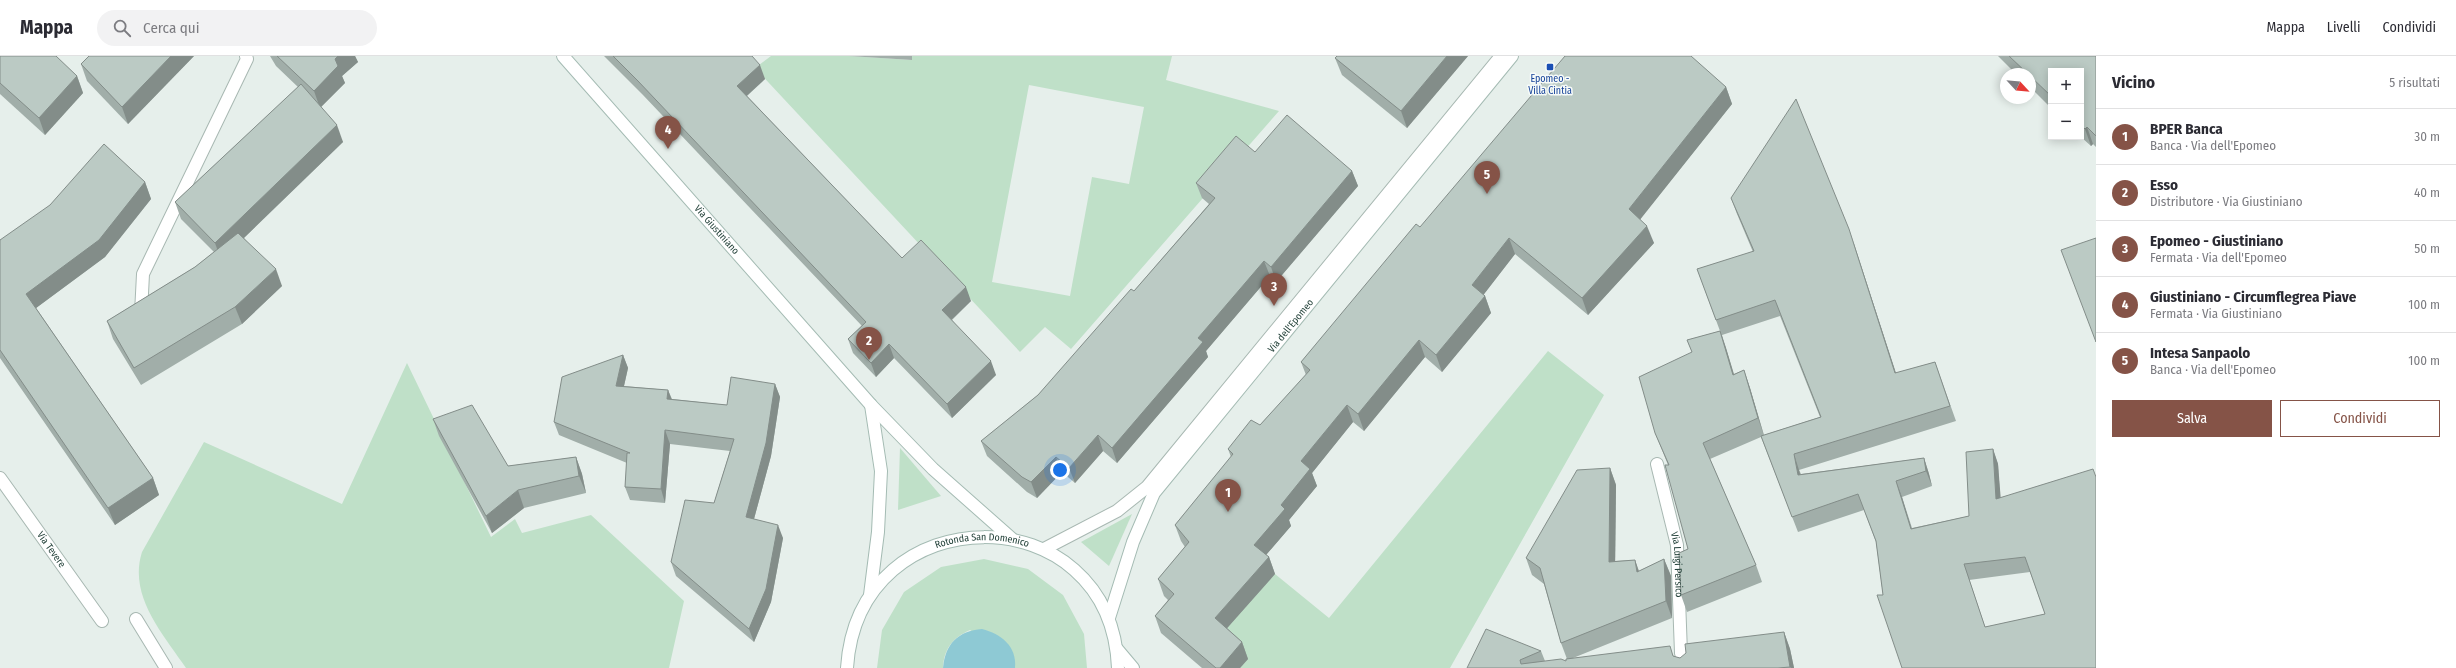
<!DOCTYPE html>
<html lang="it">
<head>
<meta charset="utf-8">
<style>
  :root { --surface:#fff; --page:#f2f2f3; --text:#2b2b33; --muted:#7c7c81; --line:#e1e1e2; --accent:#855347 }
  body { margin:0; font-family:"Fira Sans Condensed",sans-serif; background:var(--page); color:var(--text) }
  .controls { position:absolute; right:12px; top:12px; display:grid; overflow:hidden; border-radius:0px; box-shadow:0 2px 10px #0003 }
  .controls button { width:36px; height:36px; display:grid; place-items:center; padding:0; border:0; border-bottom:1px solid var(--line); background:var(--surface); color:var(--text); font:20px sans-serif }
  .compass { position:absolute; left:2000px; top:12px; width:36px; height:36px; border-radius:50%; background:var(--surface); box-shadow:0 2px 10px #0003; rotate:116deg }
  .you { position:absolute; left:1060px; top:414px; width:14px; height:14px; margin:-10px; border:3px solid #fff; border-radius:50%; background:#1a73e8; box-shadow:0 0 0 6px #1a73e833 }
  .badge { display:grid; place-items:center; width:26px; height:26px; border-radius:50%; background:var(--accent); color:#fff; font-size:13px; font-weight:700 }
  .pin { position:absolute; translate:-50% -33px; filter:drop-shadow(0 1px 2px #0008) }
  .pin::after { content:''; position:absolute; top:21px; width:14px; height:12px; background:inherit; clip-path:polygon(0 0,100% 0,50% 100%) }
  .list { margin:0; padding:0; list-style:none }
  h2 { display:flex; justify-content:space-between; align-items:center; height:52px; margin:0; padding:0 16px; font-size:17px }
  h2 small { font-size:13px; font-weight:400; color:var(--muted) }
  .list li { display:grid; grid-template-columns:26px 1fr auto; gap:12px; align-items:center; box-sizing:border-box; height:56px; padding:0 16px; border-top:1px solid var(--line) }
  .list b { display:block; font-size:15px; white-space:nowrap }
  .list p { margin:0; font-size:13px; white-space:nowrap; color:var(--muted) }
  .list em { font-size:13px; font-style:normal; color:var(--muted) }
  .actions { display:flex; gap:8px; padding:12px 16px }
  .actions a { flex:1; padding:9px 0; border:1px solid var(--accent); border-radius:0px; text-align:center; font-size:14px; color:var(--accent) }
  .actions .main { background:var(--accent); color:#fff }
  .icon { flex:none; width:22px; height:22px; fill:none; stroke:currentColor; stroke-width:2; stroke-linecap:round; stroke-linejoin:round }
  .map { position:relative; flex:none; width:2096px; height:612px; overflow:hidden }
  header { display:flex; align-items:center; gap:24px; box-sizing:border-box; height:56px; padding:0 20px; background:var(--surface); border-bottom:1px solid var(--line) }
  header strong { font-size:19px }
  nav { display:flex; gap:22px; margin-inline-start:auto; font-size:14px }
  .search { width:280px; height:36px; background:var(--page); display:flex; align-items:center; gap:10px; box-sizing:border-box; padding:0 14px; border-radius:22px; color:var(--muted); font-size:15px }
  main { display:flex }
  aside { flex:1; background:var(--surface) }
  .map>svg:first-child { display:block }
  .green { fill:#bfe0c8; fill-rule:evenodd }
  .water { fill:#8ec9d4 }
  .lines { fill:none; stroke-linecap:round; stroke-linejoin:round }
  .lane-casing { stroke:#a8b8b2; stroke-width:14 }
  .street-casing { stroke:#a8b8b2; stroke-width:14 }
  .secondary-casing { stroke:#a4bbb3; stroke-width:14 }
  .lane { stroke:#fff; stroke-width:12 }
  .street { stroke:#fff; stroke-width:12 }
  .secondary { stroke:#fff; stroke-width:12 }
  .wall { fill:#a1aea9; fill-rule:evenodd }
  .shaded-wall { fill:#838d89 }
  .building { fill:#bbcac4; stroke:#838d89; fill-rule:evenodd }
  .transit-dot { fill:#1a4fb4; stroke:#f7fbf9; stroke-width:1.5 }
  .labels { text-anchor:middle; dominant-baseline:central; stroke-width:3; stroke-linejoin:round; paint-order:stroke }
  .transit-label { font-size:10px; fill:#164399; stroke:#f7fbf9 }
  .street-label { font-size:10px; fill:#24423a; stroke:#f7fbf9 }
</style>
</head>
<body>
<header>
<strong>Mappa</strong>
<div class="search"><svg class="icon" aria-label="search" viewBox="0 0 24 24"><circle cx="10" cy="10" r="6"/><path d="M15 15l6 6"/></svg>Cerca qui</div>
<nav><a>Mappa</a><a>Livelli</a><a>Condividi</a></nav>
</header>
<main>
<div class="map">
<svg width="2096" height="612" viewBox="0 0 2096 612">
  <rect width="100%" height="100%" fill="#e6efeb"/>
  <g class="green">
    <path d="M 771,0 L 849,0 L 912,4 L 912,0 L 1172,0 L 1166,24 L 1279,55 L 1071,293 L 1045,271 L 1020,296 L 755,12 ZM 1029,29 L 1144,51 L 1129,128 L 1092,121 L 1070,240 L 992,226 Z"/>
    <path d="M 1548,295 L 1604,339 L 1450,612 L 1240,612 L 1220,578 L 1275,518 L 1329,562 Z"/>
    <path d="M 407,307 L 491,481 L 515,463 L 522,477 L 591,459 L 684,545 L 669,612 L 186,612 C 163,578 128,540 142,496 L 204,386 L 342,448 Z"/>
    <path d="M 900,392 L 941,440 L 898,454 Z"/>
    <path d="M 1132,458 L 1109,510 L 1081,486 Z"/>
    <path d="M 984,503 L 1028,513 L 1063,539 L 1084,578 L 1087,612 L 1015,612 L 1015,606 L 970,574 C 952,582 944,593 943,612 L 877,612 L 882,574 L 904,536 L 941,511 Z"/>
  </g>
  <path class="water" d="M 982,573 C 1001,578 1017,590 1015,612 L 943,612 C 945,588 958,575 982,573 Z"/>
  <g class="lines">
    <defs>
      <g id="lane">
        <path id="s1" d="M 1657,408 L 1677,489 L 1681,597 L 1685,612"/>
        <path d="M 1044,493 L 1117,455 L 1147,431 L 1501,0"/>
        <path d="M 136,563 L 166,612"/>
      </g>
      <g id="street">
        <path d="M 141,257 L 143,218 L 247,3 L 246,0"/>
        <path id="s2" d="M 0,422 L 102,565"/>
      </g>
      <g id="secondary">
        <path id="s3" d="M 563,0 L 871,349 L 933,413 L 1011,482"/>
        <path d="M 870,539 L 878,476 L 881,415 L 871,349"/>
        <path id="s4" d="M 1109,562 L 1133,486 L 1154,437 L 1512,0"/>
        <path d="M 1117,593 L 1133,612"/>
        <path id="s5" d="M 847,612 C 858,438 1111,437 1118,612"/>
      </g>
    </defs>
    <use href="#lane" class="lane-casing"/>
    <use href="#street" class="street-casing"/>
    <use href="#secondary" class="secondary-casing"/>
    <use href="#lane" class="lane"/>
    <use href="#street" class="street"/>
    <use href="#secondary" class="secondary"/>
  </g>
  <g class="wall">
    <path d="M 0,0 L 77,20 L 83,37 L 45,79 L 0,38 Z"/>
    <path d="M 194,0 L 128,68 L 87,25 L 81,8 Z"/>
    <path d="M 270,0 L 355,0 L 358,6 L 342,20 L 345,27 L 321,51 L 343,86 L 244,182 L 282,230 L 242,268 L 141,329 L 113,283 L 107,265 L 195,211 L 214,196 L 181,163 L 175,146 L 298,31 L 276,10 Z"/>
    <path d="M 604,0 L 752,0 L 765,23 L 747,40 L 902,202 L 971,245 L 952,264 L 996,319 L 952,362 L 894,302 L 876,321 L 853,297 L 848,283 L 862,270 L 643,39 Z"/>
    <path d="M 849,0 L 912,0 L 912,4 Z"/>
    <path d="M 1468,0 L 1407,72 L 1342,19 L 1335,2 Z"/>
    <path d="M 1998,0 L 2096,0 L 2096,91 L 2093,88 L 2091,90 L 2081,81 L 2081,15 L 2051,15 L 2051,52 L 2030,31 L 2030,18 L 2016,18 Z"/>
    <path d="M 1726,31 L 1732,48 L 1640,163 L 1654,187 L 1588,259 L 1515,198 L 1483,239 L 1485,240 L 1491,257 L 1442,316 L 1425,301 L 1364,375 L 1353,366 L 1312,417 L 1317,430 L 1289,464 L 1291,470 L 1266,499 L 1269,501 L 1275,518 L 1227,572 L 1242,586 L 1248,603 L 1240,612 L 1202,612 L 1161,577 L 1155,560 L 1168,544 L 1164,540 L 1158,523 L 1185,491 L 1181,485 L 1175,469 L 1231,401 L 1228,393 L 1260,369 L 1306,319 L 1301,306 L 1420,171 Z"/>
    <path d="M 1255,96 L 1352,115 L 1358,130 L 1276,226 L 1270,220 L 1206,295 L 1208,301 L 1117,407 L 1103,395 L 1075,427 L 1062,416 L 1037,442 L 1027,436 L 987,400 L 981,385 L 1038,339 L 1134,235 L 1209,148 L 1202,142 L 1196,127 Z"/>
    <path d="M 145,126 L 151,143 L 105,201 L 36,252 L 153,422 L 159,439 L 115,469 L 0,302 L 0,184 Z"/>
    <path d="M 1731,142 L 1854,188 L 1896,317 L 1935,306 L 1956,365 L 1799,414 L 1801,418 L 1924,402 L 1929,418 L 1932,430 L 1902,441 L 1912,472 L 1969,460 L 1993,393 L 1998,408 L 2000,441 L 2096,612 L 1883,539 L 1876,486 L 1864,454 L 1798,476 L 1761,381 L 1710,403 L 1756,509 L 1762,526 L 1687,556 L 1681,539 L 1688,493 L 1668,409 L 1662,394 L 1655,377 L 1692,296 L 1687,284 L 1720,275 L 1697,213 L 1753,196 L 1737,158 ZM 1780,260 L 1820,361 L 1764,379 L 1750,332 L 1744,314 L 1734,318 L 1722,279 ZM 2030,516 L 2045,558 L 1985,571 L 1969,524 Z"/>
    <path d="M 623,299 L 628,312 L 624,330 L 668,334 L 672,343 L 727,349 L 775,328 L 780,341 L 771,400 L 754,463 L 783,482 L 771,546 L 754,586 L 676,520 L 671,506 L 714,447 L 730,395 L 670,388 L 665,447 L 630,444 L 625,431 L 627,407 L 559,379 L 554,366 Z"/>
    <path d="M 433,363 L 508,410 L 576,401 L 582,418 L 586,437 L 524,452 L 492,477 L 439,380 Z"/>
    <path d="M 1610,412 L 1616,429 L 1615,505 L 1635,504 L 1639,515 L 1664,503 L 1671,520 L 1672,562 L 1573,602 L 1673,600 L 1680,602 L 1784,576 L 1790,593 L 1794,612 L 1467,612 L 1541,595 L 1545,605 L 1566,605 L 1567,603 L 1561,587 L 1544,528 L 1532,519 L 1526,502 Z"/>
  </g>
  <g class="shaded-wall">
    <path d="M 171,0 L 194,0 L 128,68 L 122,51 Z"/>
    <path d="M 338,0 L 355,0 L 358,6 L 342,20 L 345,27 L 320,52 L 314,35 L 335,3 Z"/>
    <path d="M 1447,0 L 1468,0 L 1407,72 L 1401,55 Z"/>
    <path d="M 760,9 L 765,23 L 742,44 L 737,30 Z"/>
    <path d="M 77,20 L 83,37 L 45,79 L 39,62 Z"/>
    <path d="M 1726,31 L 1732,48 L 1635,170 L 1629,153 Z"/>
    <path d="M 337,69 L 343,86 L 221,204 L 215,187 Z"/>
    <path d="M 2087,71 L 2093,88 L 2091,90 L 2085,73 Z"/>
    <path d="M 1352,115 L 1358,130 L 1276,226 L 1271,211 Z"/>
    <path d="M 145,126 L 151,143 L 105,201 L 32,255 L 26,238 Z"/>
    <path d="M 1647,170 L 1654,187 L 1588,259 L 1582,242 Z"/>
    <path d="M 1849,173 L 1854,188 L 1901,333 L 1895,317 Z"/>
    <path d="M 1509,182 L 1515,198 L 1478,246 L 1472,229 Z"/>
    <path d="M 1264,205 L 1270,220 L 1206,295 L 1208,301 L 1117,407 L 1112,392 L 1198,282 Z"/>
    <path d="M 276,213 L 282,230 L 242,268 L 235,251 Z"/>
    <path d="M 966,231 L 971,245 L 947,268 L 942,254 Z"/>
    <path d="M 1485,240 L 1491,257 L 1442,316 L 1436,299 Z"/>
    <path d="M 1720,275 L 1726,292 L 1739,336 L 1733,319 Z"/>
    <path d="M 1419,284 L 1425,301 L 1364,375 L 1358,358 Z"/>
    <path d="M 889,288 L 894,302 L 876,321 L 871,307 Z"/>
    <path d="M 623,299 L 628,312 L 621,343 L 616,330 Z"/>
    <path d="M 991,305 L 996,319 L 952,362 L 947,348 Z"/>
    <path d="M 1744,314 L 1750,332 L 1764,380 L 1758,362 Z"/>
    <path d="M 775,328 L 780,341 L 771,400 L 751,474 L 746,461 Z"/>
    <path d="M 668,334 L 673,347 L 667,343 Z"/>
    <path d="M 1347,349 L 1353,366 L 1312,417 L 1317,430 L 1289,464 L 1291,470 L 1260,506 L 1254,489 L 1281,449 L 1301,405 Z"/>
    <path d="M 665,374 L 670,388 L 665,447 L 661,433 Z"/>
    <path d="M 1098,379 L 1103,395 L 1075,427 L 1069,412 Z"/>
    <path d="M 1993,393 L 1998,408 L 2002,458 L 1996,443 Z"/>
    <path d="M 1794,398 L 1799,414 L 1804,434 L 1798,419 Z"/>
    <path d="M 576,401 L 582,418 L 586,437 L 579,420 Z"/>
    <path d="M 1056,401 L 1062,416 L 1037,442 L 1031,426 Z"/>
    <path d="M 1924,402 L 1929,418 L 1932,430 L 1926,415 Z"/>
    <path d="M 1610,412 L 1616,429 L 1615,523 L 1609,506 Z"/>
    <path d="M 153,422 L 159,439 L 115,469 L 108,452 Z"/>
    <path d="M 1896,425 L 1902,441 L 1916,488 L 1911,473 Z"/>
    <path d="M 518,434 L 524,452 L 492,477 L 486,460 Z"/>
    <path d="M 778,469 L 783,482 L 771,546 L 754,586 L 749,573 Z"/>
    <path d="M 1269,501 L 1275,518 L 1221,579 L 1215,562 Z"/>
    <path d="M 1664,503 L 1671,520 L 1672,562 L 1666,545 Z"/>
    <path d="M 1635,504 L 1641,522 L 1637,516 Z"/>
    <path d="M 1964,508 L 1969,524 L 1990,586 Z"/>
    <path d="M 1784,576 L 1790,593 L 1794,612 L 1791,612 L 1790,611 Z"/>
    <path d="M 1242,586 L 1248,603 L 1240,612 L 1220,612 Z"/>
  </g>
  <g class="building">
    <path d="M 0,0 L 56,0 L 77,20 L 39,62 L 0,27 Z"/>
    <path d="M 89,0 L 171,0 L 122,51 L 81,8 Z"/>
    <path d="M 277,0 L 338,0 L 335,3 L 338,10 L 314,35 Z"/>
    <path d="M 613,0 L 752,0 L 760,9 L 737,30 L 902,202 L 921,184 L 966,231 L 942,254 L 991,305 L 947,348 L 889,288 L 871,307 L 848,283 L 866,266 L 638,25 Z"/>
    <path d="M 1337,0 L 1447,0 L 1401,55 L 1335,2 Z"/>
    <path d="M 1565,0 L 1691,0 L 1726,31 L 1629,153 L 1647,170 L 1582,242 L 1509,182 L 1472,229 L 1485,240 L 1436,299 L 1419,284 L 1358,358 L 1347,349 L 1301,405 L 1310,413 L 1281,449 L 1285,453 L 1254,489 L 1269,501 L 1215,562 L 1242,586 L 1220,612 L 1216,612 L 1155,560 L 1174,538 L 1158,523 L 1189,486 L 1175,469 L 1233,398 L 1228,393 L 1251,364 L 1260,369 L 1310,314 L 1301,306 L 1416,168 L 1420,171 Z"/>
    <path d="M 2009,0 L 2096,0 L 2096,80 L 2087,71 L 2085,73 L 2081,69 L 2081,15 L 2051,15 L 2051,40 L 2030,20 L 2030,18 L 2028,18 Z"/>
    <path d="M 301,28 L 337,69 L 215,187 L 175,146 Z"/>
    <path d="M 1796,43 L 1849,173 L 1895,317 L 1935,306 L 1950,350 L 1794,398 L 1798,419 L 1924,402 L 1926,415 L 1896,425 L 1911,473 L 1969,460 L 1966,396 L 1993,393 L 1996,443 L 2093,413 L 2096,421 L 2096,612 L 1902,612 L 1877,539 L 1883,539 L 1876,485 L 1858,438 L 1792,461 L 1761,380 L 1821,361 L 1775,244 L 1716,264 L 1697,213 L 1754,195 L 1731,142 ZM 2025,501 L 2045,558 L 1985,571 L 1964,508 Z"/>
    <path d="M 1287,59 L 1352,115 L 1271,211 L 1264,205 L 1198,282 L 1203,286 L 1112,392 L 1098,379 L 1069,412 L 1056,401 L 1031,426 L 1022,421 L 981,385 L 1038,339 L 1131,233 L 1134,235 L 1215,142 L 1196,127 L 1236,80 L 1255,96 Z"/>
    <path d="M 104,88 L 145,126 L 99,184 L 26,238 L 153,422 L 108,452 L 0,294 L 0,184 L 50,149 Z"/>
    <path d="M 238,177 L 276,213 L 235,251 L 134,312 L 107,265 L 195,211 Z"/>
    <path d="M 2096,182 L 2096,286 L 2061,194 Z"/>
    <path d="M 1720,275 L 1733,319 L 1744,314 L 1758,362 L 1703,387 L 1756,509 L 1681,539 L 1679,497 L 1688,493 L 1665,409 L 1669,409 L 1655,377 L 1639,321 L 1692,296 L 1687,284 Z"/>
    <path d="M 623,299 L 616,330 L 668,334 L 667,343 L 727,349 L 731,321 L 775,328 L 766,387 L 746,461 L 778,469 L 766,533 L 749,573 L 671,506 L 685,444 L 714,447 L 734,383 L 665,374 L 661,433 L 625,431 L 627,397 L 630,397 L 554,366 L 562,321 Z"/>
    <path d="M 472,349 L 508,410 L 576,401 L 579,420 L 518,434 L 486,460 L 433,363 Z"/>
    <path d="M 1610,412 L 1609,506 L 1635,504 L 1637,516 L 1664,503 L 1666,545 L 1561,587 L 1540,512 L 1526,502 L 1577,414 Z"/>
    <path d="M 1486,573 L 1541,595 L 1520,604 L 1521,608 L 1561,603 L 1566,605 L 1566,603 L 1670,590 L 1673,600 L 1680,602 L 1686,597 L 1685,588 L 1784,576 L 1790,611 L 1778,612 L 1467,612 Z"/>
  </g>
  <rect class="transit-dot" x="1546" y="7" width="8" height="8" rx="2"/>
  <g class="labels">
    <g class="transit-label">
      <text x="1550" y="23">Epomeo -<tspan x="1550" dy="12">Villa Cintia</tspan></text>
    </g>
    <g class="street-label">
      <text stroke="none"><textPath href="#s3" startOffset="232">Via Giustiniano</textPath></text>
      <text stroke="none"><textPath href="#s4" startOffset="349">Via dell'Epomeo</textPath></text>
      <text stroke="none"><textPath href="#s5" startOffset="208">Rotonda San Domenico</textPath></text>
      <text stroke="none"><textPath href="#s2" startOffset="88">Via Tevere</textPath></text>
      <text stroke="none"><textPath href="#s1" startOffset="103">Via Luigi Persico</textPath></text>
    </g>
  </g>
</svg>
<div class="controls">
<button>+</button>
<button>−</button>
</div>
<svg class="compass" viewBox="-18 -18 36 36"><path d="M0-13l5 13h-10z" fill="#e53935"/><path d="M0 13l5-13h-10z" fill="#7c7c81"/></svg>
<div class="you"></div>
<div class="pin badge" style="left:1228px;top:456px">1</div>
<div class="pin badge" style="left:869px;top:304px">2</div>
<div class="pin badge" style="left:1274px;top:250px">3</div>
<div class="pin badge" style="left:668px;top:93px">4</div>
<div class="pin badge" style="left:1487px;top:138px">5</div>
</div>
<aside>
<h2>Vicino<small>5 risultati</small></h2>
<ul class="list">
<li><span class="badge">1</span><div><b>BPER Banca</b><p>Banca · Via dell'Epomeo</p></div><em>30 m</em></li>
<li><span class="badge">2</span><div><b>Esso</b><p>Distributore · Via Giustiniano</p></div><em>40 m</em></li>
<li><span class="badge">3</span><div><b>Epomeo - Giustiniano</b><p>Fermata · Via dell'Epomeo</p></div><em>50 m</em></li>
<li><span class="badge">4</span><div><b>Giustiniano - Circumflegrea Piave</b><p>Fermata · Via Giustiniano</p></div><em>100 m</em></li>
<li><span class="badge">5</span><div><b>Intesa Sanpaolo</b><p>Banca · Via dell'Epomeo</p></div><em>100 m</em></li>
</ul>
<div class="actions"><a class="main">Salva</a><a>Condividi</a></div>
</aside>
</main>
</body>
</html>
